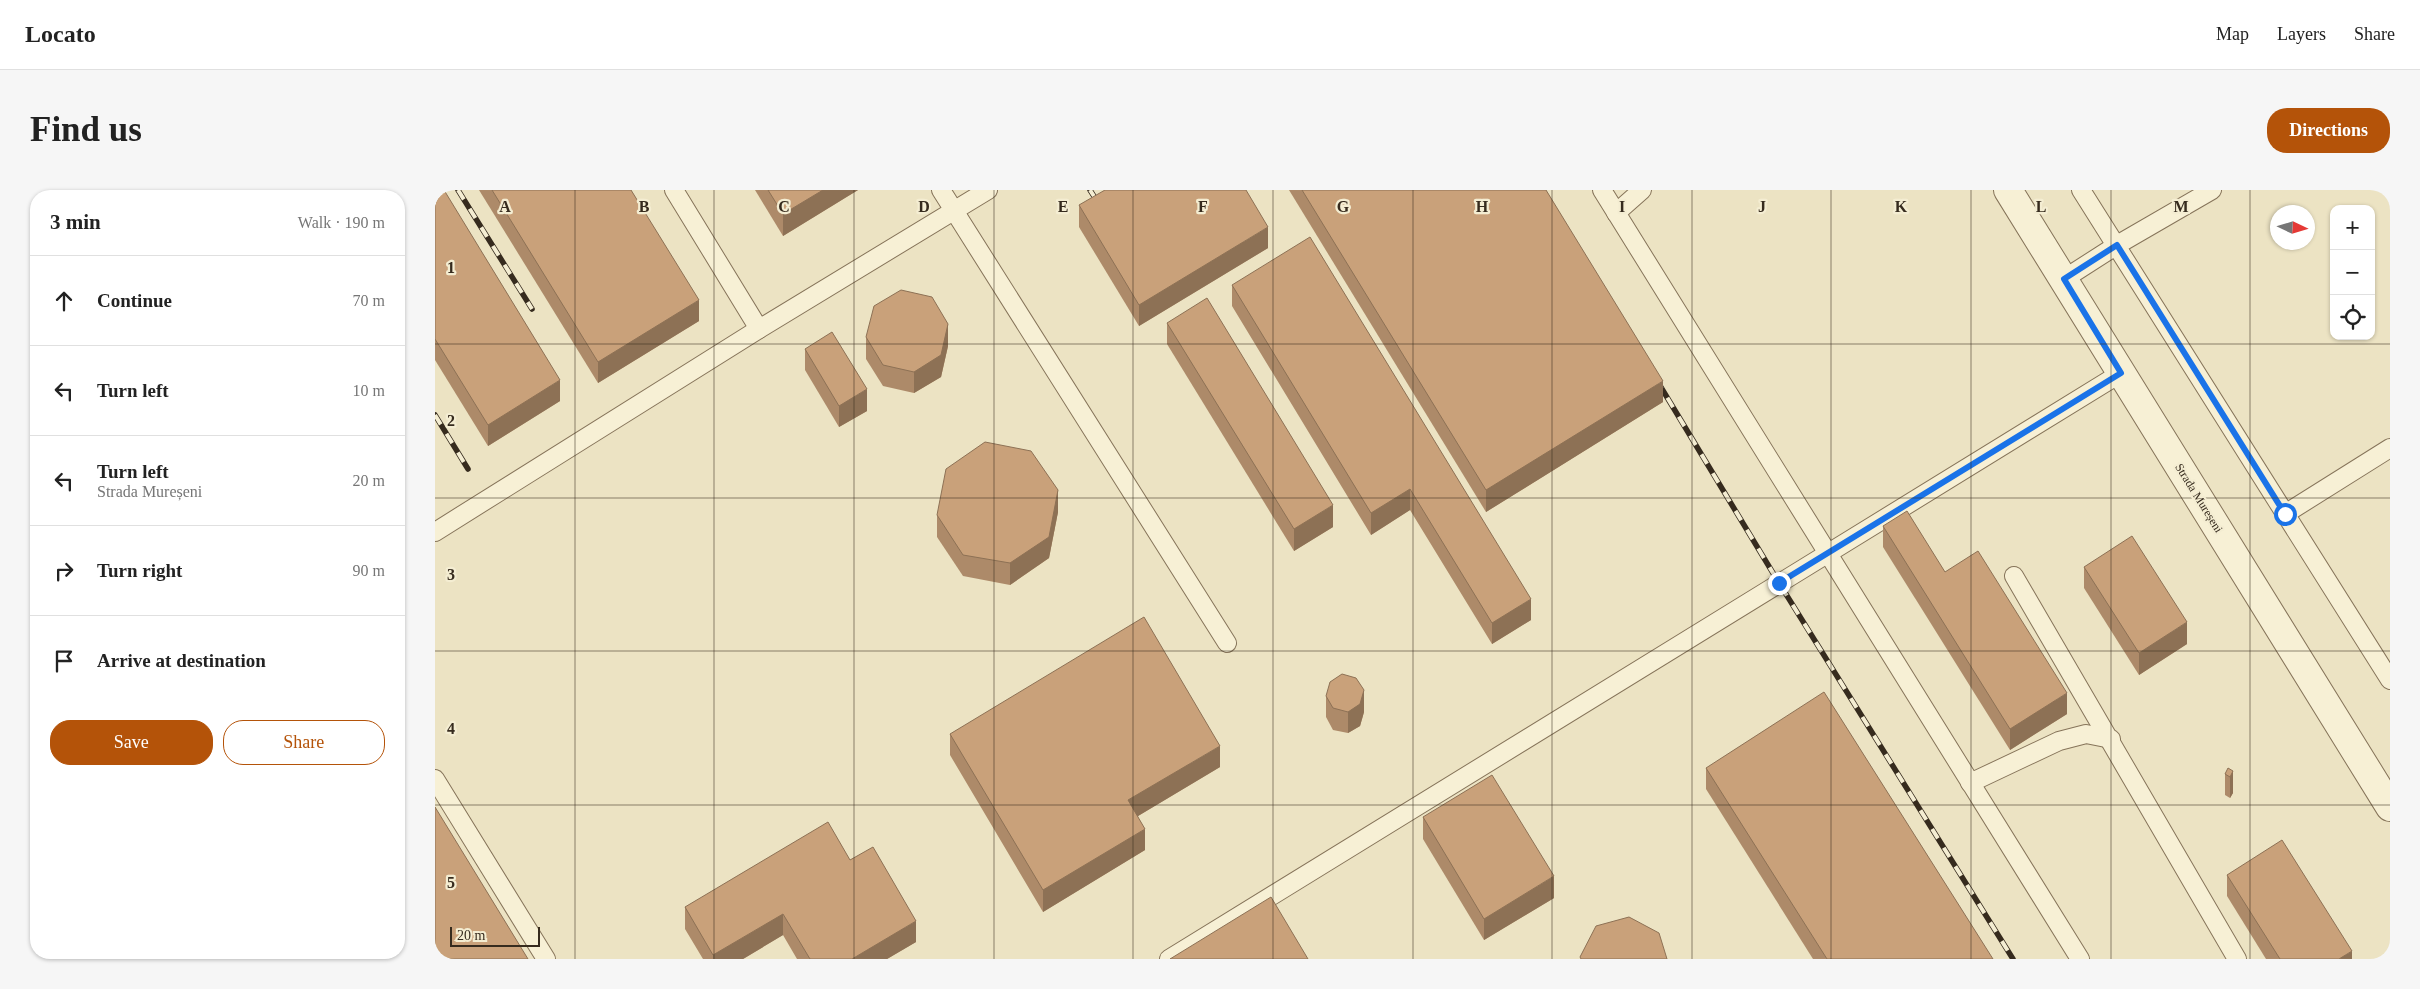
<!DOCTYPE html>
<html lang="en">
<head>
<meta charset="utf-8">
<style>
  :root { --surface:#fff; --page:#f6f6f6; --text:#222; --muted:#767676; --line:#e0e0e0; --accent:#b45309 }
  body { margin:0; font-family:Georgia,serif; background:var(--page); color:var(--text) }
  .controls { position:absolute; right:15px; top:15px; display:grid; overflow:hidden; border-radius:10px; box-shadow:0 1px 4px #0004 }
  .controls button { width:45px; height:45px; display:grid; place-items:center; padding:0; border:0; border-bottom:1px solid var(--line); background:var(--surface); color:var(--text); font:25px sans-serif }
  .compass { position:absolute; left:1835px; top:15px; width:45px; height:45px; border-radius:50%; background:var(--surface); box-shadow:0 1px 4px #0004; rotate:94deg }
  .scale { position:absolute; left:15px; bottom:12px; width:90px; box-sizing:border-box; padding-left:5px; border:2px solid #362b1e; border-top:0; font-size:14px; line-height:18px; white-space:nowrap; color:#362b1e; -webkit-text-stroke:4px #f4edd2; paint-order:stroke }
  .stop { position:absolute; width:15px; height:15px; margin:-11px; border:4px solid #1a73e8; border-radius:50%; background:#fff }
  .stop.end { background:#1a73e8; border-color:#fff; box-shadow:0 1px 5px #0008 }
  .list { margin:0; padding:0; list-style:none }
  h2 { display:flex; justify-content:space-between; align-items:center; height:65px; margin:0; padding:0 20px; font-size:21px }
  h2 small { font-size:16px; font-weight:400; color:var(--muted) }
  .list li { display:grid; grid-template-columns:32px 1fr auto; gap:15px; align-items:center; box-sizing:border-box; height:90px; padding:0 20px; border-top:1px solid var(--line) }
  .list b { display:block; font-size:19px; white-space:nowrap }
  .list p { margin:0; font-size:16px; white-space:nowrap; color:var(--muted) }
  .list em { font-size:16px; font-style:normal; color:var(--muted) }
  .actions { display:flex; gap:10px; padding:15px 20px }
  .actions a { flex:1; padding:11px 0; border:1px solid var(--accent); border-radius:20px; text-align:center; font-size:18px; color:var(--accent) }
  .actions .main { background:var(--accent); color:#fff }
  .icon { flex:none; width:28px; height:28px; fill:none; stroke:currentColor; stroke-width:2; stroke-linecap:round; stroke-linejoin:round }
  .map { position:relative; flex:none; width:1955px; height:769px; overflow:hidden; border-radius:20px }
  header { display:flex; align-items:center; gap:30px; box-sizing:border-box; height:70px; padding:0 25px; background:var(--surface); border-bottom:1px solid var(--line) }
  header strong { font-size:24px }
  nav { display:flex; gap:28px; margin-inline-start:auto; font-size:18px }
  .intro { display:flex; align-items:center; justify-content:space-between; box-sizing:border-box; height:120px; padding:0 30px }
  h1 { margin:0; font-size:35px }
  .button { padding:12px 22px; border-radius:20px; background:var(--accent); color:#fff; font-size:18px; font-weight:700 }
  main { display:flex; gap:30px; padding:0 30px }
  aside { flex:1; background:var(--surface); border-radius:20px; box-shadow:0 1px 4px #0004 }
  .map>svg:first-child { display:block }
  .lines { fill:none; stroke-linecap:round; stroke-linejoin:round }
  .lane-casing { stroke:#86745a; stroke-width:20 }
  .street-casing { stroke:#86745a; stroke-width:30 }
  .lane { stroke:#f7f0d5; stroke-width:18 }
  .street { stroke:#f7f0d5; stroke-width:28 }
  .rail-casing { stroke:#362b1e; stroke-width:5.5 }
  .rail { stroke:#f4edd2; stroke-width:4; stroke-dasharray:11; stroke-linecap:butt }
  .wall { fill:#ad8a69 }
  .shaded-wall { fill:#8d7155 }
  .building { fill:#c9a17a; stroke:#8d7155 }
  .route { stroke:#1a73e8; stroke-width:6 }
  .grid { fill:none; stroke:#362b1e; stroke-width:1; stroke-opacity:0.55 }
  .labels { text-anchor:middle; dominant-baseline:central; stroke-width:4.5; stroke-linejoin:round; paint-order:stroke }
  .street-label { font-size:12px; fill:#362b1e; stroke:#f4edd2 }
  .grid-label { font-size:16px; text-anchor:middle; font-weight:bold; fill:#362b1e; stroke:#f4edd2; stroke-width:4.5; stroke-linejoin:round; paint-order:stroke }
</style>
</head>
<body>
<header>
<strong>Locato</strong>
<nav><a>Map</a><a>Layers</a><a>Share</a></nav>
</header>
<div class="intro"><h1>Find us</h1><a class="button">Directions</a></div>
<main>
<aside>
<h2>3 min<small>Walk · 190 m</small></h2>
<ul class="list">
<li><svg class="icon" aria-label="ahead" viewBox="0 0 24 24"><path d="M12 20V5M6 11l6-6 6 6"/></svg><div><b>Continue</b></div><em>70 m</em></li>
<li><svg class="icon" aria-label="left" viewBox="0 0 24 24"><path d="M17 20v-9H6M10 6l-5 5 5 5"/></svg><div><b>Turn left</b></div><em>10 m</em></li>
<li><svg class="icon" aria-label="left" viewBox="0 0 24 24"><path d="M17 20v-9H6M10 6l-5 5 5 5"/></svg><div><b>Turn left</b><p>Strada Mureșeni</p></div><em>20 m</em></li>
<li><svg class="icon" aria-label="right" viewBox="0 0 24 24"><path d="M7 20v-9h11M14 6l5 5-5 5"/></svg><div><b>Turn right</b></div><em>90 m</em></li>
<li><svg class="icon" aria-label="arrive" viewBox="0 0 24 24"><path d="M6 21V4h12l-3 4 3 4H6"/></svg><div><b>Arrive at destination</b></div></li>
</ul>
<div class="actions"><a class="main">Save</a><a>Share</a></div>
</aside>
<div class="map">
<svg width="1955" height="769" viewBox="0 0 1955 769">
  <rect width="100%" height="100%" fill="#ece3c3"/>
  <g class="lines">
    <defs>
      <g id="lane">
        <path d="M 239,0 L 324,139"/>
        <path d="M 506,0 L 792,453"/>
        <path d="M 1167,0 L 1645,769"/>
        <path d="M 1646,0 L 1955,490"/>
        <path d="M 1181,23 L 1207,0"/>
        <path d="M 1629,89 L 1682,55 L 1777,0"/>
        <path d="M 1850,324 L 1955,258"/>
        <path d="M 0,342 L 324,139 L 553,0"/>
        <path d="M 1579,386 L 1802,769"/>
        <path d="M 0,589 L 111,769"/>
        <path d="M 1535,593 L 1624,551 L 1651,544 L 1676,549"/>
        <path d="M 734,769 L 1686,183"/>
      </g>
      <path id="street" d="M 1573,0 L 1955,617"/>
    </defs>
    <use href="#lane" class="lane-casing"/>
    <use href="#street" class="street-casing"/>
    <use href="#lane" class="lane"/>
    <use href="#street" class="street"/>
    <defs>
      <g id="rail">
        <path d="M 23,0 L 97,119"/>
        <path d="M 655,0 L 667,19"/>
        <path d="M 1221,189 L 1344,393 L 1578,769"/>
        <path d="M 0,225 L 33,279"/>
      </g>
    </defs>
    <use href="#rail" class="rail-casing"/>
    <use href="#rail" class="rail"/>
  </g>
  <g class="wall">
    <path d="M 0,0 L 125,211 L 53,256 L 0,170 Z"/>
    <path d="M 44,0 L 196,0 L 264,131 L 163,193 Z"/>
    <path d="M 320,0 L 423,0 L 348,46 Z"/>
    <path d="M 854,0 L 1111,0 L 1228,212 L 1051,322 Z"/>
    <path d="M 644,15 L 833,58 L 704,136 L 644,37 Z"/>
    <path d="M 797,95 L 1096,430 L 1057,454 L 975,320 L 936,345 L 797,116 Z"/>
    <path d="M 732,133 L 898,337 L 859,361 L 732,154 Z"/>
    <path d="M 431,147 L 513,156 L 506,187 L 479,203 L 448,196 L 431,169 Z"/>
    <path d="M 370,159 L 432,221 L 404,237 L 370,180 Z"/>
    <path d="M 623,322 L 614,368 L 575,395 L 528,386 L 502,347 L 502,325 Z"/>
    <path d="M 1448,336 L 1510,382 L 1632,524 L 1575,560 L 1448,357 Z"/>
    <path d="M 1649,377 L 1752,454 L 1704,485 L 1649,398 Z"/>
    <path d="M 891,506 L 929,522 L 925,536 L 913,543 L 898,540 L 891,527 Z"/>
    <path d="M 515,544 L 785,577 L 703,626 L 710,660 L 608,722 L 515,565 Z"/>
    <path d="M 1271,578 L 1558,769 L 1378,769 L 1271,599 Z"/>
    <path d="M 1798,581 L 1798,603 L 1795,608 L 1790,605 L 1790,584 Z"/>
    <path d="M 988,627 L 1119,708 L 1049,750 L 988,649 Z"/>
    <path d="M 415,670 L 481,752 L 452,769 L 362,769 L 348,745 L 308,769 L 268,769 L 250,739 L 250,717 Z"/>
    <path d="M 1792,685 L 1917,769 L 1831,769 L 1792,706 Z"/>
  </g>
  <g class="shaded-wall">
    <path d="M 388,0 L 423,0 L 348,46 L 348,24 Z"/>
    <path d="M 833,37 L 833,58 L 704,136 L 704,115 Z"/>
    <path d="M 264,110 L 264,131 L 163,193 L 163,172 Z"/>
    <path d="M 513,134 L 513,156 L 506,187 L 479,203 L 479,182 Z"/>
    <path d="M 125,190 L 125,211 L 53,256 L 53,235 Z"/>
    <path d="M 1228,191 L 1228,212 L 1051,322 L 1051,300 Z"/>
    <path d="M 432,199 L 432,221 L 404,237 L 404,216 Z"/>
    <path d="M 975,299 L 975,320 L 936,345 L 936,323 Z"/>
    <path d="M 623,300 L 623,322 L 614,368 L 575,395 L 575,373 Z"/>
    <path d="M 898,315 L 898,337 L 859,361 L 859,339 Z"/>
    <path d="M 1096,409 L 1096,430 L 1057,454 L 1057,433 Z"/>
    <path d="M 1752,432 L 1752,454 L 1704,485 L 1704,463 Z"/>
    <path d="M 929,500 L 929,522 L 925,536 L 913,543 L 913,522 Z"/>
    <path d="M 1632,503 L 1632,524 L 1575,560 L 1575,539 Z"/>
    <path d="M 785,556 L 785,577 L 693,632 L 693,610 Z"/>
    <path d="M 1798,581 L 1798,603 L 1795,608 L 1795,587 Z"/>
    <path d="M 710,639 L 710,660 L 608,722 L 608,700 Z"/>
    <path d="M 1119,686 L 1119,708 L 1049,750 L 1049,729 Z"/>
    <path d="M 348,724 L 348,745 L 308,769 L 278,769 L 278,765 Z"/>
    <path d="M 481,731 L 481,752 L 452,769 L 417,769 Z"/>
    <path d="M 1917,761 L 1917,769 L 1904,769 Z"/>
  </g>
  <g class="building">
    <path d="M 0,0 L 9,0 L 125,190 L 53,235 L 0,149 Z"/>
    <path d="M 57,0 L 196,0 L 264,110 L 163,172 Z"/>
    <path d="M 333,0 L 388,0 L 348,24 Z"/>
    <path d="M 670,0 L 811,0 L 833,37 L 704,115 L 644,15 Z"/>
    <path d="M 867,0 L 1111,0 L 1228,191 L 1051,300 Z"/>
    <path d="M 875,47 L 1096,409 L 1057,433 L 975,299 L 936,323 L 797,95 Z"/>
    <path d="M 466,100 L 497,107 L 513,134 L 506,165 L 479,182 L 448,175 L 431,147 L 439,116 Z"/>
    <path d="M 772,108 L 898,315 L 859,339 L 732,133 Z"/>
    <path d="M 397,142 L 432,199 L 404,216 L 370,159 Z"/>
    <path d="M 550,252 L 596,261 L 623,300 L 614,347 L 575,373 L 528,365 L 502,325 L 511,279 Z"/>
    <path d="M 1472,321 L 1510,382 L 1543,361 L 1632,503 L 1575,539 L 1448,336 Z"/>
    <path d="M 1697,346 L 1752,432 L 1704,463 L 1649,377 Z"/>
    <path d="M 709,427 L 785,556 L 693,610 L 710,639 L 608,700 L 515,544 Z"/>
    <path d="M 907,484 L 921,488 L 929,500 L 925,514 L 913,522 L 898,518 L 891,506 L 895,492 Z"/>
    <path d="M 1389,502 L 1558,769 L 1392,769 L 1271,578 Z"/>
    <path d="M 1793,578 L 1798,581 L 1795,587 L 1790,584 Z"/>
    <path d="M 1057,585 L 1119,686 L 1049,729 L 988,627 Z"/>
    <path d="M 0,617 L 93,769 L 0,769 Z"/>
    <path d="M 393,632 L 415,670 L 438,657 L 481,731 L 417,769 L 375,769 L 348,724 L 278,765 L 250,717 Z"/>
    <path d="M 1847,650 L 1917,761 L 1904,769 L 1845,769 L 1792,685 Z"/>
    <path d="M 836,707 L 873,769 L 735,769 Z"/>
    <path d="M 1194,727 L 1224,743 L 1232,769 L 1146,769 L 1145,767 L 1161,736 Z"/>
  </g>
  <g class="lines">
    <path class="route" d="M 1344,393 L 1686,183 L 1629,89 L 1682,55 L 1850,324"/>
  </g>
  <path class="grid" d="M 140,0 L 140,769M 279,0 L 279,769M 419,0 L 419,769M 559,0 L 559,769M 698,0 L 698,769M 838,0 L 838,769M 978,0 L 978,769M 1117,0 L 1117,769M 1257,0 L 1257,769M 1396,0 L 1396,769M 1536,0 L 1536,769M 1676,0 L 1676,769M 1815,0 L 1815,769M 0,154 L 1955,154M 0,308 L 1955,308M 0,461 L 1955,461M 0,615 L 1955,615"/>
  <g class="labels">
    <g class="street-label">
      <text transform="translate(1764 308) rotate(58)">Strada Mureșeni</text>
    </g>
  </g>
  <g class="grid-label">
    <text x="70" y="22">A</text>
    <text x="209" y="22">B</text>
    <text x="349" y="22">C</text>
    <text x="489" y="22">D</text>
    <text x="628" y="22">E</text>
    <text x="768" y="22">F</text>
    <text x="908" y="22">G</text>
    <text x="1047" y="22">H</text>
    <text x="1187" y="22">I</text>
    <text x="1327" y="22">J</text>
    <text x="1466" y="22">K</text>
    <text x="1606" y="22">L</text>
    <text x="1746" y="22">M</text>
    <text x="16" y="83">1</text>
    <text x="16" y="236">2</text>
    <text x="16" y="390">3</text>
    <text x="16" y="544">4</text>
    <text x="16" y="698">5</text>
  </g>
</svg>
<div class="controls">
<button>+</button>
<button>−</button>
<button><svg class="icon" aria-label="locate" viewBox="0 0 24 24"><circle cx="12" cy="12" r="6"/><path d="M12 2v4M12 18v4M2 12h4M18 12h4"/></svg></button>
</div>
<svg class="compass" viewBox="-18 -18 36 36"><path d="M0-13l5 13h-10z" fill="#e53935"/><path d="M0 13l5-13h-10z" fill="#767676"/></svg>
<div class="scale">20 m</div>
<div class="stop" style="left:1850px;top:324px"></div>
<div class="stop end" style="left:1344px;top:393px"></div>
</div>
</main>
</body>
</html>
